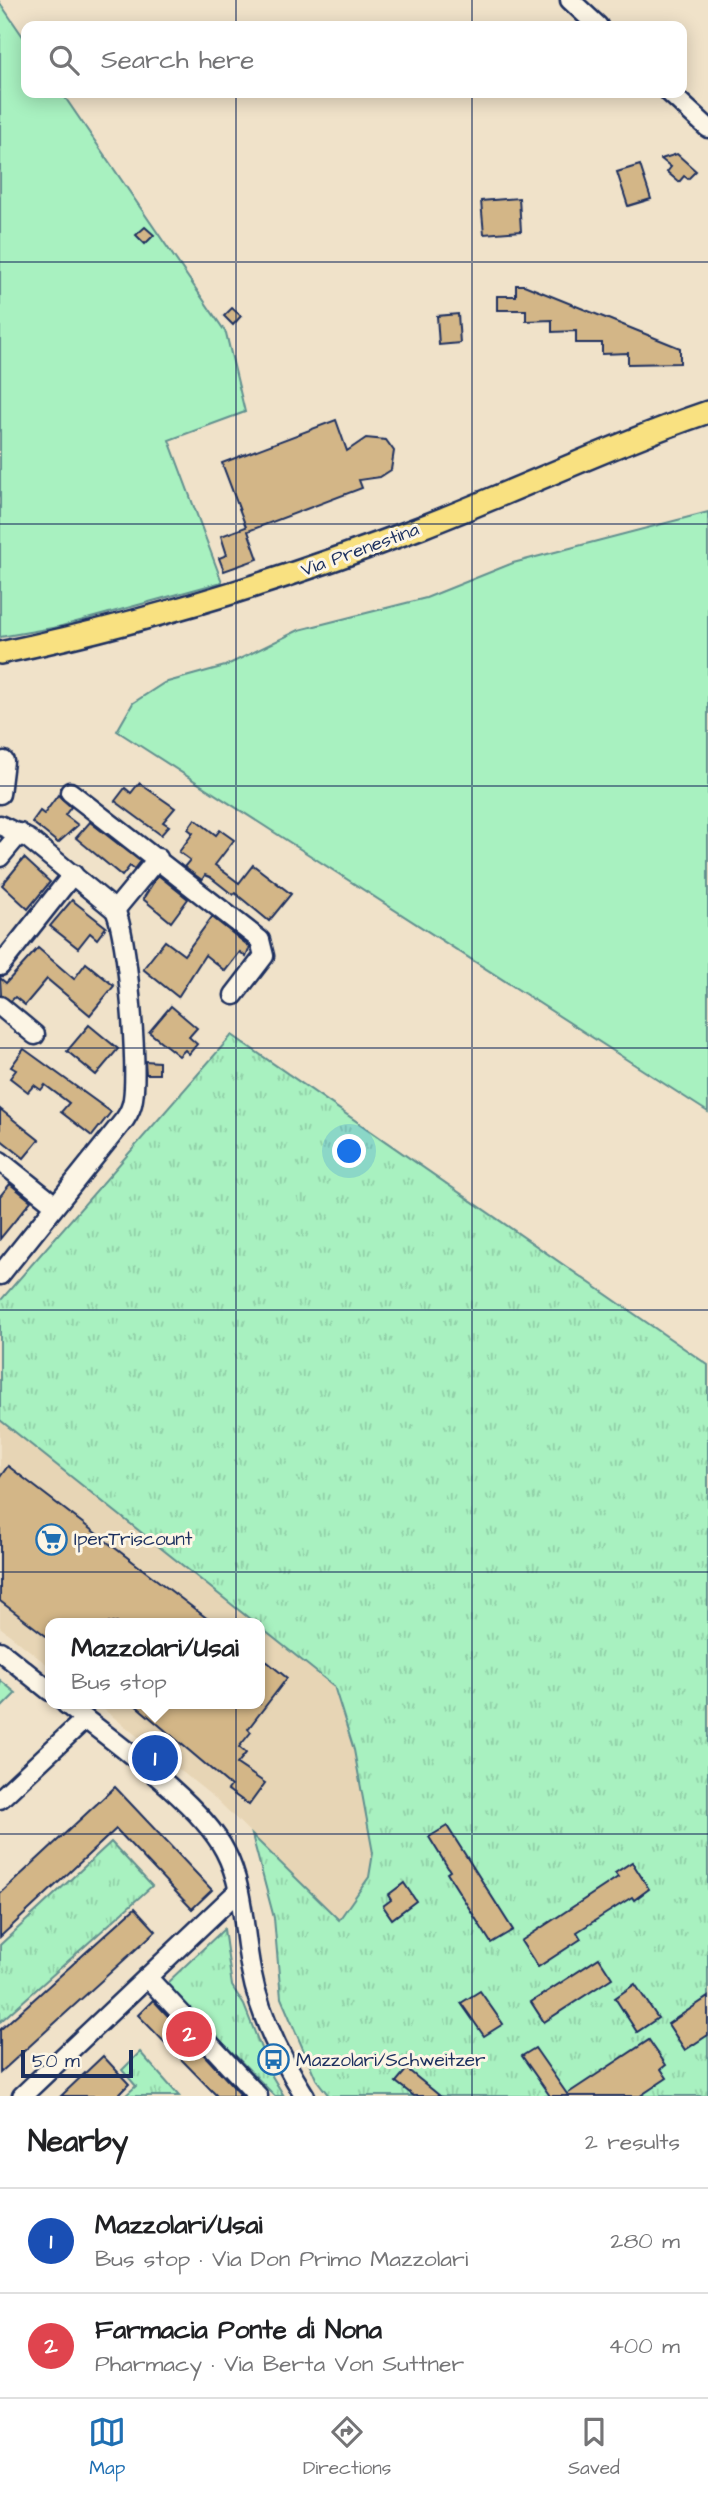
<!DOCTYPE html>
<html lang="en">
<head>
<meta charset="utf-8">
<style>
  :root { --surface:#fff; --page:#f2f2f2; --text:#202124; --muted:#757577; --line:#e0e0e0; --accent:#1f6fb2 }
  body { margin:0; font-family:"Architects Daughter",sans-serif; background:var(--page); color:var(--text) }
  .scale { position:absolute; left:21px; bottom:18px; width:112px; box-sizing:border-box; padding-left:7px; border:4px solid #1b2f5e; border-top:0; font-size:19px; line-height:24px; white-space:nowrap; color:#1b2f5e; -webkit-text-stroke:5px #fcf5e5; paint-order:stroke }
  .you { position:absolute; left:350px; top:1152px; width:24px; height:24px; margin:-18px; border:5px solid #fff; border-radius:50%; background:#1a73e8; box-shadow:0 0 0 10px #1a73e833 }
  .badge { display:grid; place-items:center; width:46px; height:46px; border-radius:50%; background:var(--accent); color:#fff; font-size:23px; font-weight:700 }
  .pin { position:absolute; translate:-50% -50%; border:4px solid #fff; box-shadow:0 2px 7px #0006 }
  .popup { position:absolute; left:45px; top:1618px; width:220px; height:91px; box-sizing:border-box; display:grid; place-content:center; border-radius:14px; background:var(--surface); filter:drop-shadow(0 2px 5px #0005); font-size:23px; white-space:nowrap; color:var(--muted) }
  .popup b { font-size:26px; color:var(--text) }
  .popup::after { content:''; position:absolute; left:50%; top:100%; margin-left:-14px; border:14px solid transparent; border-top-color:var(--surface) }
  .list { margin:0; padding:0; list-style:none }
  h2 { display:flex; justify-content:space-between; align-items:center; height:91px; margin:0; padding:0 28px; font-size:30px }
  h2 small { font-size:23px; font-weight:400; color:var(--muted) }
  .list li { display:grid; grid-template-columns:46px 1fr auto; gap:21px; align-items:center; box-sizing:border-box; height:105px; padding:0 28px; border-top:2px solid var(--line) }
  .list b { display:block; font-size:26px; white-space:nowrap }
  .list p { margin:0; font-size:23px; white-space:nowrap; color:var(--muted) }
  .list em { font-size:23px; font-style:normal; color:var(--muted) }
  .icon { flex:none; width:38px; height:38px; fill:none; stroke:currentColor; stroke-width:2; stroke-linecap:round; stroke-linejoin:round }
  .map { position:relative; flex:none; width:708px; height:2096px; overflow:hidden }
  .search { position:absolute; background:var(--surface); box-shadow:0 4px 18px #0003; left:21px; right:21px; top:21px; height:77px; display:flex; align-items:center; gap:18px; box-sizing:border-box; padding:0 24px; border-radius:14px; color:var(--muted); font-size:26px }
  .sheet { height:301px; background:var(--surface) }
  nav { display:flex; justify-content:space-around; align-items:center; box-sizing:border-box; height:98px; border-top:2px solid var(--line); background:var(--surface); font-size:19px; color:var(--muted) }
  nav a { display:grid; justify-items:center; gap:4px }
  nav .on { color:var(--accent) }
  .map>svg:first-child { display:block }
  .built { fill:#e7d5b5 }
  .green { fill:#a8f1c0; stroke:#62908f; stroke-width:2 }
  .park { fill:url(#park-tufts); stroke:#62908f; stroke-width:2 }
  .building { fill:#d3b687; stroke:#1b2f5e; stroke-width:2 }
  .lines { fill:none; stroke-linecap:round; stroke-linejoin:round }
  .minor-casing { stroke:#1b2f5e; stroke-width:23 }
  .major-casing { stroke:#1b2f5e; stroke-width:26 }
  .minor { stroke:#fcf5e5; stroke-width:18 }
  .major { stroke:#f9e181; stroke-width:21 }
  .grid { fill:none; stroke:#1b2f5e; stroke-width:2; stroke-opacity:0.55 }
  .labels { text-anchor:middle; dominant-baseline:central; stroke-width:6; stroke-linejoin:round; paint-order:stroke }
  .street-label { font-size:19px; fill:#1b2f5e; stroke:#fcf5e5 }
  .poi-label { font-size:19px; fill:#1b2f5e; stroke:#fcf5e5; text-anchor:start }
</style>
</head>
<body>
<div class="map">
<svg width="708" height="2096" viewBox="0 0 708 2096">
  <defs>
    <pattern id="park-tufts" width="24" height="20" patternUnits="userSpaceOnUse" patternTransform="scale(1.75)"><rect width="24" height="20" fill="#a8f1c0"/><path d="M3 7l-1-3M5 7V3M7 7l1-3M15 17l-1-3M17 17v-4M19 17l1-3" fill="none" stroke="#90cfa7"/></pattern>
  </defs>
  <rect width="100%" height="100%" fill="#f0e2c9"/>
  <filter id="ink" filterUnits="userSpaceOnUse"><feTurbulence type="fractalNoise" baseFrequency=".0143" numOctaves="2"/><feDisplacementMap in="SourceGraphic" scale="14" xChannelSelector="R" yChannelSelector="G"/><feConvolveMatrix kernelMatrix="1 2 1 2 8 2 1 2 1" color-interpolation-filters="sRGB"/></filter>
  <g filter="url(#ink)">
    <g class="built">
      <path d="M 0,1420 L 255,1623 L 50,1623 L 50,1667 L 0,1627 Z"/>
      <path d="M 260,1627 L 333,1686 L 354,1750 L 373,1853 L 370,1877 L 340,1921 L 216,1799 L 97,1704 L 260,1704 Z"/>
    </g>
    <g class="green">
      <path d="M 0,3 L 26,41 L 26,93 L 62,93 L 226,333 L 245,412 L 169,440 L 222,582 L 58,627 L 0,637 Z"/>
      <path d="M 708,512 L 708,1112 L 117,731 L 133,703 L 164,683 L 225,666 L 299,630 L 426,598 L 513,563 Z"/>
      <path d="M 0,1680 L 16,1693 L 0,1709 Z"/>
    </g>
    <g class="park">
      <path d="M 232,1035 L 708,1365 L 708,2096 L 329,2096 L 316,2079 L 281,1998 L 274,1918 L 252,1835 L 339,1920 L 369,1877 L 373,1853 L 354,1750 L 334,1686 L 260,1627 L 260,1623 L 255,1623 L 0,1420 L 0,1301 Z"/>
      <path d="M 111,1842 L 152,1886 L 0,2022 L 0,1945 Z"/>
      <path d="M 224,1929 L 232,1986 L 244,2005 L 272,2076 L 284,2096 L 275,2096 L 167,1986 L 169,1981 Z"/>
      <path d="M 140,2052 L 179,2096 L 125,2096 L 136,2086 L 122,2070 Z"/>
    </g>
    <g class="building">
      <path d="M 677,154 L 696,171 L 688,179 L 684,176 L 679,182 L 667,172 L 671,167 L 661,159 Z"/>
      <path d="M 640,165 L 651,199 L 628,206 L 617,172 Z"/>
      <path d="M 519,198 L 521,231 L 484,234 L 481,201 Z"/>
      <path d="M 145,227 L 154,235 L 145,244 L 136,235 Z"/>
      <path d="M 516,285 L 524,285 L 680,348 L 680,363 L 628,364 L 628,353 L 602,354 L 602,343 L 576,343 L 576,331 L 552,332 L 552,320 L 526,321 L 526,310 L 497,310 L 497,296 L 516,296 Z"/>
      <path d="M 232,308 L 241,316 L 233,325 L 224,316 Z"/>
      <path d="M 458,314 L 460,343 L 439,345 L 437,316 Z"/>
      <path d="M 336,420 L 347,451 L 366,438 L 386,440 L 394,451 L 391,470 L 380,477 L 359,480 L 362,488 L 248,531 L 258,559 L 224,571 L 219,558 L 227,555 L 221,536 L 246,527 L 222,463 Z"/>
      <path d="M 139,783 L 175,808 L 163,822 L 169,826 L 161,835 L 115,801 L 125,788 L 131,793 Z"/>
      <path d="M 58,795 L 71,807 L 65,815 L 78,825 L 58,843 L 32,822 L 40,811 L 44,814 Z"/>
      <path d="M 195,819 L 216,835 L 220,830 L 234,840 L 215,865 L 239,883 L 253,865 L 291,894 L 269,921 L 235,893 L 233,895 L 210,877 L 205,875 L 202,880 L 184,867 L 190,860 L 179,852 L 193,833 L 188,829 Z"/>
      <path d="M 90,822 L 140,861 L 134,869 L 130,866 L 122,876 L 76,838 Z"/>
      <path d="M 24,858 L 50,882 L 28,909 L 2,885 Z"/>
      <path d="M 158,875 L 188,899 L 171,922 L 143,899 Z"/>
      <path d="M 72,900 L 106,927 L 97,939 L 90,933 L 78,948 L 50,926 Z"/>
      <path d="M 212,917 L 250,947 L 246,957 L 240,952 L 225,971 L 205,955 L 178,997 L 143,969 L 165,941 L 184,955 Z"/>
      <path d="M 38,948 L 74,979 L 86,963 L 114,986 L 90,1015 L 47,979 L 25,1005 L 15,997 L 11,1001 L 1,995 L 0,978 L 6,983 Z"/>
      <path d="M 171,1006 L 197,1028 L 189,1037 L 197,1044 L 189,1054 L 185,1050 L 179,1056 L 149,1032 Z"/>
      <path d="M 89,1025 L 118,1049 L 96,1075 L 67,1051 Z"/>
      <path d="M 24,1049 L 111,1112 L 92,1136 L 61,1112 L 69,1103 L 45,1085 L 41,1090 L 34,1085 L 28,1092 L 10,1078 L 16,1070 L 11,1067 Z"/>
      <path d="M 145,1061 L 159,1062 L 159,1074 L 146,1074 Z"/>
      <path d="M 0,1109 L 39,1140 L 24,1158 L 0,1139 Z"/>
      <path d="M 10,1184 L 31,1201 L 0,1239 L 0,1196 Z"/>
      <path d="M 8,1466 L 213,1623 L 50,1623 L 50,1639 L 0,1601 L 0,1477 Z"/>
      <path d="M 260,1656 L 287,1678 L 248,1729 L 251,1732 L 239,1747 L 246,1753 L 237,1764 L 265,1783 L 249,1805 L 228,1790 L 231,1786 L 134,1704 L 260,1704 Z"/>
      <path d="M 115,1787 L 212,1890 L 192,1909 L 116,1829 L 0,1937 L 0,1894 Z"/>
      <path d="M 447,1826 L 513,1930 L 491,1943 L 447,1873 L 450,1871 L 429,1837 Z"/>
      <path d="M 632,1862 L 649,1889 L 634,1900 L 632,1897 L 577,1932 L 581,1939 L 538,1967 L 521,1941 L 618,1877 L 615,1873 Z"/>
      <path d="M 404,1883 L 416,1901 L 392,1919 L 383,1906 L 391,1900 L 388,1895 Z"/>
      <path d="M 135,1908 L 156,1931 L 0,2073 L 0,2030 Z"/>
      <path d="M 599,1958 L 612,1978 L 544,2022 L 531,2002 Z"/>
      <path d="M 635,1984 L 658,2018 L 637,2032 L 615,1998 Z"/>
      <path d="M 480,1991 L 503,2024 L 484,2036 L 461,2003 Z"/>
      <path d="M 708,1997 L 708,2035 L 685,2050 L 668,2024 Z"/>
      <path d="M 153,2000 L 242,2096 L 217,2096 L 138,2015 Z"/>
      <path d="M 649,2040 L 666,2065 L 661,2069 L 667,2078 L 640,2096 L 550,2096 L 522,2056 L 535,2048 L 567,2094 Z"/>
      <path d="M 103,2056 L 129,2084 L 117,2096 L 61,2096 Z"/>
      <path d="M 407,2069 L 440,2096 L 414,2096 L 396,2082 Z"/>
    </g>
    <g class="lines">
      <defs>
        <g id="minor">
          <path d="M 570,0 L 598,26"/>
          <path d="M 670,93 L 708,128"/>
          <path d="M 70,792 L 260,940 L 264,956 L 234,995"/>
          <path d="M 0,794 L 4,761"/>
          <path d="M 0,825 L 29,839 L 115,910 C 128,936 138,1068 133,1099 C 132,1107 129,1113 125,1119 L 0,1275"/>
          <path d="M 0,857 L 20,833"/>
          <path d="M 115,910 L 158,858"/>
          <path d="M 0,966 L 73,874"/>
          <path d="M 0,1006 L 35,1035"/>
          <path d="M 0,1161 L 55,1205"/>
          <path d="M 0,1651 L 50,1691"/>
          <path d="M 66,1704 C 111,1740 200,1802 225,1851 C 244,1887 243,1930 251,1970 C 259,2014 281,2058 305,2096"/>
          <path d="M 0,1799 L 85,1719"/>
          <path d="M 147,1977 L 258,2096"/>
          <path d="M 22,2096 L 238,1891"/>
        </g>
        <path id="major" d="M 0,653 C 145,623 284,580 422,527 C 518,490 611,445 708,412"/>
      </defs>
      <use href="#minor" class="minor-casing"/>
      <use href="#major" class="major-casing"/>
      <use href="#minor" class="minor"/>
      <use href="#major" class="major"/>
    </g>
  </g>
  <path class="grid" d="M 236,0 L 236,26M 472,0 L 472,26M 236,93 L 236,2096M 472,93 L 472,2096M 0,262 L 708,262M 0,524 L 708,524M 0,786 L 708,786M 0,1048 L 708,1048M 0,1310 L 708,1310M 0,1572 L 708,1572M 0,1834 L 708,1834"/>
  <defs>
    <symbol id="supermarket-ring" viewBox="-11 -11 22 22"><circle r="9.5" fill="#fcf5e5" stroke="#1f6fb2" stroke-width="1.5"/><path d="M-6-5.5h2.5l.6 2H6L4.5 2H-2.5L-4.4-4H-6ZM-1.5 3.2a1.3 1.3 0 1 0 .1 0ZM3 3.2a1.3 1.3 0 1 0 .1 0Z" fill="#1f6fb2"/></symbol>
    <symbol id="bus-ring" viewBox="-11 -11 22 22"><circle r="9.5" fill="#fcf5e5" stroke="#1f6fb2" stroke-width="1.5"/><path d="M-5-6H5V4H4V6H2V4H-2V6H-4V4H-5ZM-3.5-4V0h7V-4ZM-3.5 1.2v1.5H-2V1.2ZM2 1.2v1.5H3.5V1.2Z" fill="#1f6fb2"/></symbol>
  </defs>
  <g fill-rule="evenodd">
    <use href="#supermarket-ring" x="34" y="1522" width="35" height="35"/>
    <use href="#bus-ring" x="256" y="2042" width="35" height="35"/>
  </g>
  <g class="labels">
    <g class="street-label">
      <text transform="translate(360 550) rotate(-20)">Via Prenestina</text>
    </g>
    <g class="poi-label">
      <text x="74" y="1539">IperTriscount</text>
      <text x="296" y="2060">Mazzolari/Schweitzer</text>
    </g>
  </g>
</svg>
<div class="scale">50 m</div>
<div class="you"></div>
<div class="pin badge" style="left:155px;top:1758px;background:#1a4fb4">1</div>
<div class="popup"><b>Mazzolari/Usai</b>Bus stop</div>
<div class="pin badge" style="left:189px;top:2034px;background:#e0444e">2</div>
<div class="search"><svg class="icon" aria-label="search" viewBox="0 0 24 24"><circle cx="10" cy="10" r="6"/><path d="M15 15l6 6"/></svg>Search here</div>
</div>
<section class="sheet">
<h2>Nearby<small>2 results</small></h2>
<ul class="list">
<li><span class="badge" style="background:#1a4fb4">1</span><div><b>Mazzolari/Usai</b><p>Bus stop · Via Don Primo Mazzolari</p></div><em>280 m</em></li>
<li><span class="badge" style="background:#e0444e">2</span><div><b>Farmacia Ponte di Nona</b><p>Pharmacy · Via Berta Von Suttner</p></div><em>400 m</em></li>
</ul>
</section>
<nav>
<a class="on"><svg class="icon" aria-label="map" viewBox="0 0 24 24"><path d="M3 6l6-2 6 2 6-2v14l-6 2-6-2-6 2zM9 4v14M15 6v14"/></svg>Map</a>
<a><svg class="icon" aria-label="directions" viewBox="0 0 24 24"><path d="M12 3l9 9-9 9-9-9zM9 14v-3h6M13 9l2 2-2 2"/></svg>Directions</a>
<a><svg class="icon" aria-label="saved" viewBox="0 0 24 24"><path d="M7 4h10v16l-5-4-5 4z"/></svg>Saved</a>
</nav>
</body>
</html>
